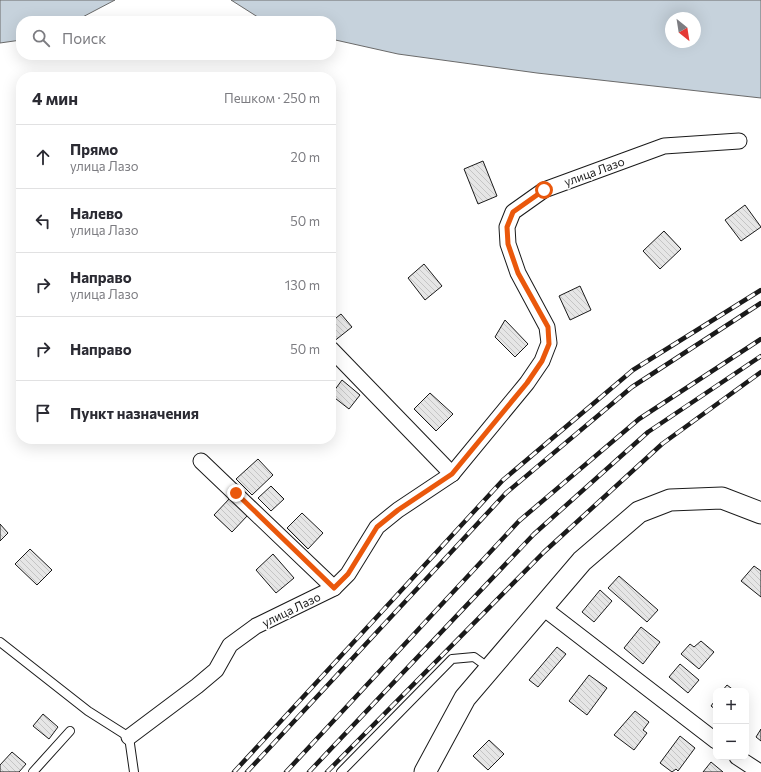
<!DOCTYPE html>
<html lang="ru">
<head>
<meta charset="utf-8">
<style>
  :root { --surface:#fff; --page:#f7f7f7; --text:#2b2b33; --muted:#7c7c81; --line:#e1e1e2 }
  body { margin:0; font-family:Commissioner,sans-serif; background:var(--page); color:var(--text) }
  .controls { position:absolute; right:12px; bottom:12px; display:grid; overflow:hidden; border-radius:8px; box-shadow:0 4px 16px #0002 }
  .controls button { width:36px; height:36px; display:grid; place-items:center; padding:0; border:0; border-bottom:1px solid var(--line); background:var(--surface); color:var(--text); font:20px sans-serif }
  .compass { position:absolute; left:665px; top:12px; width:36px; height:36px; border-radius:50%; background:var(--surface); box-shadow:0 4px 16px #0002; rotate:150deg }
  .stop { position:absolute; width:12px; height:12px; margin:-9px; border:3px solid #ea580c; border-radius:50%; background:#fff }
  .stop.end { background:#ea580c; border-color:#fff; box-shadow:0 1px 4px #0008 }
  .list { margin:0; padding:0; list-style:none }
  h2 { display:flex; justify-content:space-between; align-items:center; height:52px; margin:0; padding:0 16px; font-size:17px }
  h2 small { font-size:13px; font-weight:400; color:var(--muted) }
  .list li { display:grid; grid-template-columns:26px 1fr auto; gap:12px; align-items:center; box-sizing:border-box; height:64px; padding:0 16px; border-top:1px solid var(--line) }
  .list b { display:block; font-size:15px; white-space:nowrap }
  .list p { margin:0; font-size:13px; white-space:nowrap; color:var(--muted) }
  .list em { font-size:13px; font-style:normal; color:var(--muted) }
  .icon { flex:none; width:22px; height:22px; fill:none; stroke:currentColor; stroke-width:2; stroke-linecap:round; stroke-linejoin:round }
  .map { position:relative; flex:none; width:761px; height:772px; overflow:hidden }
  .search { position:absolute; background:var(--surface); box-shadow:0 4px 16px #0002; left:16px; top:16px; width:320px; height:44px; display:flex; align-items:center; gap:10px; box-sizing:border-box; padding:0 14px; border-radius:16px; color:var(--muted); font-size:15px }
  .panel { position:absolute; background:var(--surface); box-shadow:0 4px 16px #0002; left:16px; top:72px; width:320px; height:372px; border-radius:16px }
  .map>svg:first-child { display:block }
  .water { fill:#c6d2dc; stroke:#6a6a6a; fill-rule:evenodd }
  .building { fill:url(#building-back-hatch); stroke:#1a1a1a }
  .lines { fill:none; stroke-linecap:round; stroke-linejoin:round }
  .lane-casing { stroke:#1a1a1a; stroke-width:10 }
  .street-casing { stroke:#1a1a1a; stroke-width:17 }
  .secondary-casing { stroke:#1a1a1a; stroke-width:23 }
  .lane { stroke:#fff; stroke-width:8 }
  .street { stroke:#fff; stroke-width:15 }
  .secondary { stroke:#fff; stroke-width:21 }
  .rail-casing { stroke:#1a1a1a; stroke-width:4.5 }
  .rail { stroke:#fff; stroke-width:3; stroke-dasharray:9; stroke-linecap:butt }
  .route { stroke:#ea580c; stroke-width:5 }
  .labels { text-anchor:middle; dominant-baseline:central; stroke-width:3; stroke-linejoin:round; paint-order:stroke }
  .street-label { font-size:12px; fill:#1a1a1a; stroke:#fff }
</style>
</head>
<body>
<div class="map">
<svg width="761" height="772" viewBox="0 0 761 772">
  <defs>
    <pattern id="building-back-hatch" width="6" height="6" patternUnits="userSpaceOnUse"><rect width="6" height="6" fill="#e6e6e6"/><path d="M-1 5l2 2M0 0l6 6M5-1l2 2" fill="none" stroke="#c5c5c5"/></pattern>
  </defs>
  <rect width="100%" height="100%" fill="#fff"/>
  <g class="water">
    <path d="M 0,0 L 115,0 L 75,21 L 21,21 L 21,40 L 0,43 Z"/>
    <path d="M 231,0 L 761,0 L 761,98 L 537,73 L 398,54 L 331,39 L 331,21 L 264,21 ZM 671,18 L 695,18 L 695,42 L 671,42 Z"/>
  </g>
  <g class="building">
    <path d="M 483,161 L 497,196 L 478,204 L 464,169 Z"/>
    <path d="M 745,205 L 761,227 L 741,241 L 725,220 Z"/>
    <path d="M 664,231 L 681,249 L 660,269 L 643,251 Z"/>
    <path d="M 424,264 L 442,286 L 425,300 L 408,278 Z"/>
    <path d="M 580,286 L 591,310 L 570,320 L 559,296 Z"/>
    <path d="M 341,314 L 352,327 L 333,342 L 331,339 L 331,322 Z"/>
    <path d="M 505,320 L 528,344 L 515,357 L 495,337 Z"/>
    <path d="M 342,380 L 360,395 L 349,409 L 331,395 Z"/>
    <path d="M 430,393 L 453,414 L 436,431 L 414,409 Z"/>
    <path d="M 258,459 L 273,475 L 252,495 L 236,479 Z"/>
    <path d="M 271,486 L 284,499 L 271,511 L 258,498 Z"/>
    <path d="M 230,498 L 248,515 L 232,532 L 214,515 Z"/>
    <path d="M 302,513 L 323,533 L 308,549 L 287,528 Z"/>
    <path d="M 0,524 L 8,533 L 0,541 Z"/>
    <path d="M 30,549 L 52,570 L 37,585 L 15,564 Z"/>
    <path d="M 273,554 L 294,578 L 276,593 L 256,570 Z"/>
    <path d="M 754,566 L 761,571 L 761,597 L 741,581 Z"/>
    <path d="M 619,576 L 658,610 L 647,622 L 608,588 Z"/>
    <path d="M 600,590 L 612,601 L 594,622 L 582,612 Z"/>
    <path d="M 641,627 L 660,642 L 643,664 L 624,648 Z"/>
    <path d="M 701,641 L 714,652 L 699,669 L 681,654 L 690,644 L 694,647 Z"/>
    <path d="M 557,647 L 566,654 L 538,687 L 529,680 Z"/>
    <path d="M 680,664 L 699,680 L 688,693 L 669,677 Z"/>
    <path d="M 589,675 L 607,688 L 587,715 L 569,701 Z"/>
    <path d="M 727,685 L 735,691 L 722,691 Z"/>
    <path d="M 716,699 L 716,710 L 711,706 Z"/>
    <path d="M 635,711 L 649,722 L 643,730 L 647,733 L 634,750 L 614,735 Z"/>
    <path d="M 43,714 L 58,727 L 49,739 L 33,726 Z"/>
    <path d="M 761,729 L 761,741 L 756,737 Z"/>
    <path d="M 680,736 L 695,748 L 678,771 L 676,769 L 672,772 L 660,763 Z"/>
    <path d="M 489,740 L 504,754 L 488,770 L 473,756 Z"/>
    <path d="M 12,752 L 26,764 L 19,772 L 0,772 L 0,765 Z"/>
    <path d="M 711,762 L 723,772 L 703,772 Z"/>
  </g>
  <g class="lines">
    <defs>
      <g id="lane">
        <path d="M 0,642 L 88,711 L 129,737 L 134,772"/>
        <path d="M 33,772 L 70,731"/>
        <path d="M 341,772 L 452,659 L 474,657 L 489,668"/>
      </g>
      <g id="street">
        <path d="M 331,349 L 452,474"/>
        <path d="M 201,461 L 334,588"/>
        <path d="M 542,607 L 716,741"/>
        <path d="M 129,737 L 197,686 L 216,670 L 230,645 L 256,626 L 334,588 L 348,574 L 377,527 L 398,510 L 452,474 L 527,383 L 542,361 L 549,343 L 547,327 L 518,273 L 508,244 L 507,227 L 513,212 L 544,190 L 664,146 L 739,141"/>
        <path d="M 737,757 L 760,772"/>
      </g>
      <path id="secondary" d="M 425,772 L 465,698 L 582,561 L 639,512 L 670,500 L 722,498 L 761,513"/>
    </defs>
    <use href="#lane" class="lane-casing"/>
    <use href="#street" class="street-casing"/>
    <use href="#secondary" class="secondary-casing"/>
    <use href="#lane" class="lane"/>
    <use href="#street" class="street"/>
    <use href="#secondary" class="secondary"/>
    <defs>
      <g id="rail">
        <path d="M 234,772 L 503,480 L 633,370 L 761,290"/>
        <path d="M 247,772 L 506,493 L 632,387 L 761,303"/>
        <path d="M 286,772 L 519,521 L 639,419 L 761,339"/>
        <path d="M 309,772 L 534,534 L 648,432 L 761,356"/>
        <path d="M 327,772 L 544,552 L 662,444 L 761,372"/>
      </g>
    </defs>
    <use href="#rail" class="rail-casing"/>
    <use href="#rail" class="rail"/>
  </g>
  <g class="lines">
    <path class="route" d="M 236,493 L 334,588 L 348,574 L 377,527 L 398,510 L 452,474 L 527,383 L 542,361 L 549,344 L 548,327 L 518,273 L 508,244 L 507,227 L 513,212 L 544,190"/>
  </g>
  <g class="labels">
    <g class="street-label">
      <text transform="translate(594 171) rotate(-20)">улица Лазо</text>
      <text transform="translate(291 609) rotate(-26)">улица Лазо</text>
    </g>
  </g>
</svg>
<div class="controls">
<button>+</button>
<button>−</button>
</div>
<svg class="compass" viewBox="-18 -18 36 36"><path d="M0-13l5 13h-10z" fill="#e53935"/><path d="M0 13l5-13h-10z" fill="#7c7c81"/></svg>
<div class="stop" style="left:544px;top:190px"></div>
<div class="stop end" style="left:236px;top:493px"></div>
<div class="search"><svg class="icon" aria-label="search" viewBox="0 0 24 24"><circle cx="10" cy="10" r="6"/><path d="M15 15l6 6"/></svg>Поиск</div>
<section class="panel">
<h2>4 мин<small>Пешком · 250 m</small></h2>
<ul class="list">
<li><svg class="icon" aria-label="ahead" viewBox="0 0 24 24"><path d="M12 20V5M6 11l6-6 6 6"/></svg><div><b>Прямо</b><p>улица Лазо</p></div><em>20 m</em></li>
<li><svg class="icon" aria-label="left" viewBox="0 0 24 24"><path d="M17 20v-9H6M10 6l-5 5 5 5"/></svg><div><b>Налево</b><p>улица Лазо</p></div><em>50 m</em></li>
<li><svg class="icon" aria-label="right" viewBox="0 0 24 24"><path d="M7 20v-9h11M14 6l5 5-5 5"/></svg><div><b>Направо</b><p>улица Лазо</p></div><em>130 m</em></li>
<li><svg class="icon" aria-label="right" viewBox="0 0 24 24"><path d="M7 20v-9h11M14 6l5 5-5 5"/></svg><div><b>Направо</b></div><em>50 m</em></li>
<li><svg class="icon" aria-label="arrive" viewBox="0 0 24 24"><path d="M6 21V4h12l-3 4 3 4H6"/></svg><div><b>Пункт назначения</b></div></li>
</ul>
</section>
</div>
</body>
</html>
